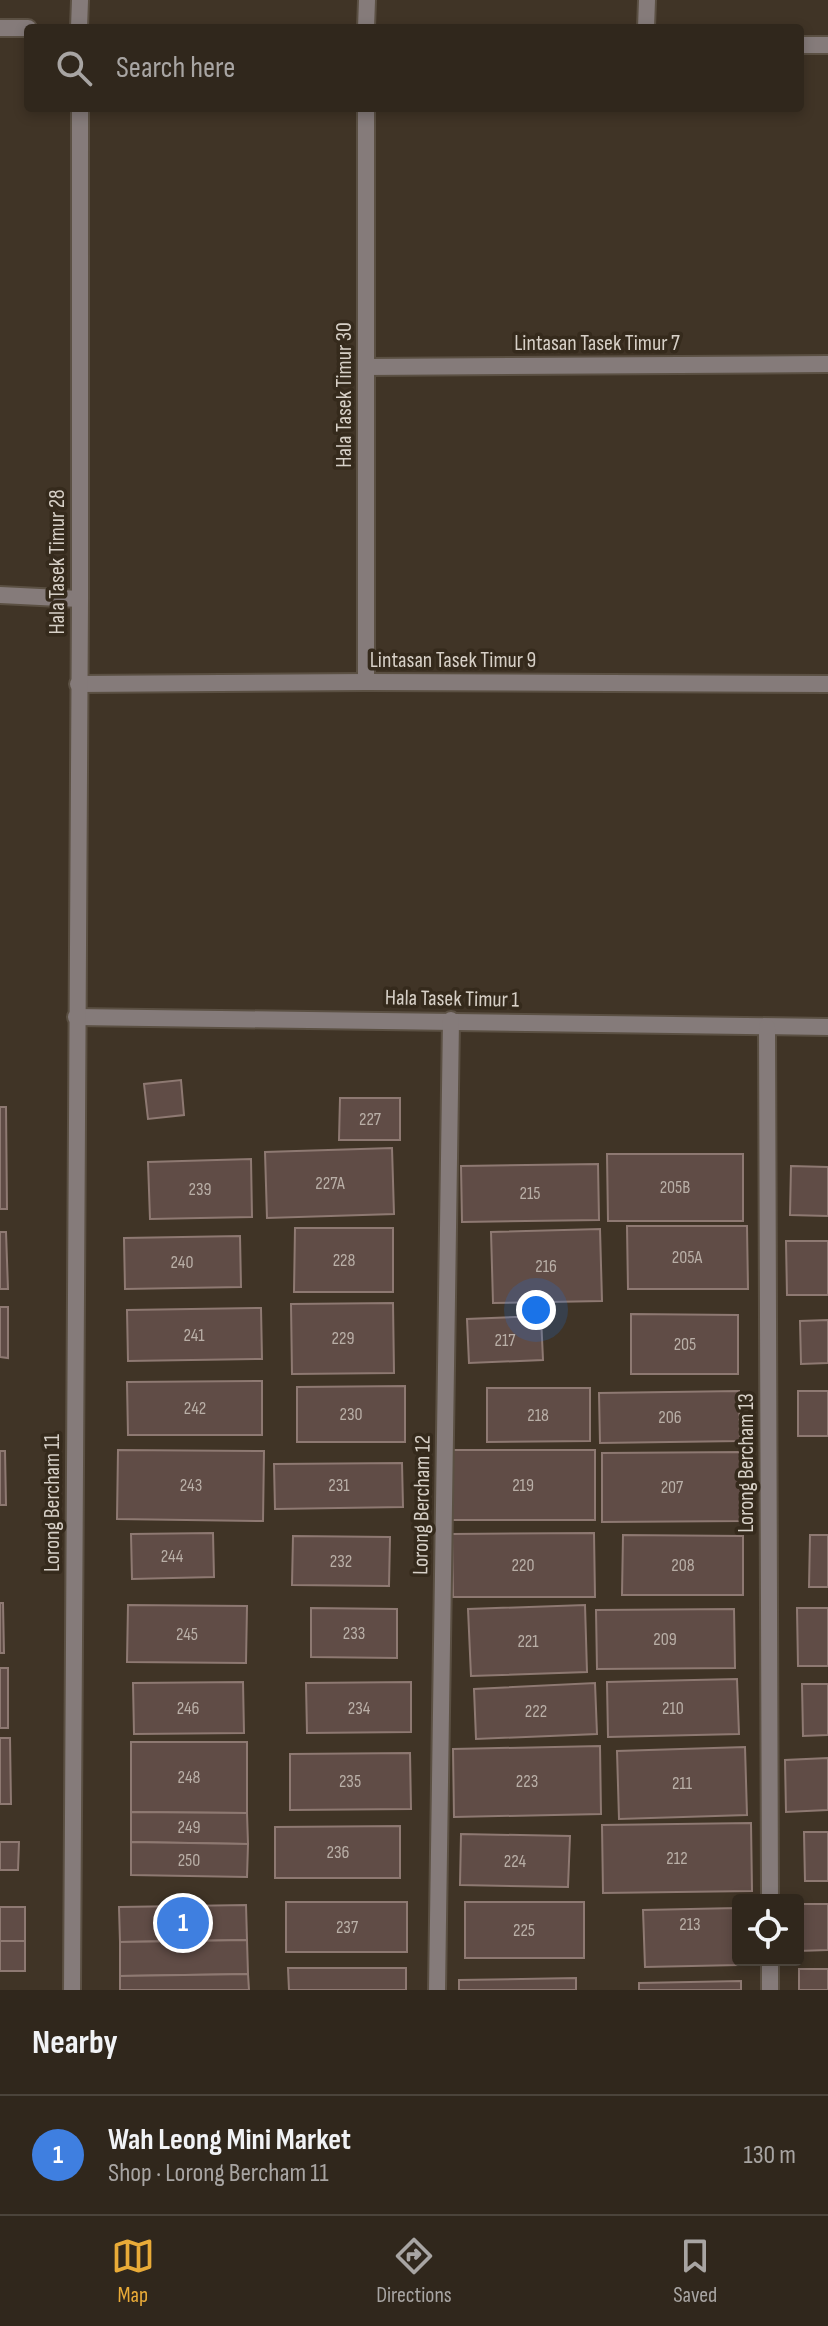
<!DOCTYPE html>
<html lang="en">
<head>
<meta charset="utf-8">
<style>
  :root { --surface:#30271c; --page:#382f25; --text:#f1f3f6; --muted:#a8a5a3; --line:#4b443b; --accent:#e9ab38 }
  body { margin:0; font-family:"Sofia Sans Condensed",sans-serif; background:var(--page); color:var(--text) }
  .controls { position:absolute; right:24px; bottom:24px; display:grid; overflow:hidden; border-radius:8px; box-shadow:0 4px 12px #0003 }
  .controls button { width:72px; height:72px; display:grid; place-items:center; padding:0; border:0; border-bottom:2px solid var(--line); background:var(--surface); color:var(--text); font:40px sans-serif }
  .you { position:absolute; left:536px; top:1310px; width:28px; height:28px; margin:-20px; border:6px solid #fff; border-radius:50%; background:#1a73e8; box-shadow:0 0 0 12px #1a73e833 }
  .badge { display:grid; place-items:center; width:52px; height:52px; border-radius:50%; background:var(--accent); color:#fff; font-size:26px; font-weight:700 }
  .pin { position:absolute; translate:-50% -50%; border:4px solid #fff; box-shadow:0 2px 8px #0006 }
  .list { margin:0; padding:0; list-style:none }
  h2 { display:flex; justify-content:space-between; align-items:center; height:104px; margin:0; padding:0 32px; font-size:34px }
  h2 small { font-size:26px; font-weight:400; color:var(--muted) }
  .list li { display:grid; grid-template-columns:52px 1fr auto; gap:24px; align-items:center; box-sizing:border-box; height:120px; padding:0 32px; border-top:2px solid var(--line) }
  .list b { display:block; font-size:30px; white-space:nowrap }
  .list p { margin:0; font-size:26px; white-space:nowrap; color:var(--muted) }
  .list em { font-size:26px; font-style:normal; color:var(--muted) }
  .icon { flex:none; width:44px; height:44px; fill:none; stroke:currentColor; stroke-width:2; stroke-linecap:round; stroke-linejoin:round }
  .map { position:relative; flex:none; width:828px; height:1990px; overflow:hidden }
  .search { position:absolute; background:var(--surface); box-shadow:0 4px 12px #0003; left:24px; right:24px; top:24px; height:88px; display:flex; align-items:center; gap:20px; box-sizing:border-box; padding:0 28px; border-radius:8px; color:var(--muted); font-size:30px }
  .sheet { height:224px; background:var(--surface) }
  nav { display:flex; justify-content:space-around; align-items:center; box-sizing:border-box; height:112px; border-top:2px solid var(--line); background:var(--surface); font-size:22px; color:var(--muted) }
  nav a { display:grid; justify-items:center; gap:4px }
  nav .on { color:var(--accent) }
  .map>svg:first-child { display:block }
  .building { fill:#604c46; stroke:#8e7972; stroke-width:2 }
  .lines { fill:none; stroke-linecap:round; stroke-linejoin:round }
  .service-casing { stroke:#5b5043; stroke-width:20 }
  .minor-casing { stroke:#5b5043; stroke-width:20 }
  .tertiary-casing { stroke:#5b5043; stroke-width:20 }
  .service { stroke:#857b7a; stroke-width:16 }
  .minor { stroke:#857b7a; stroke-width:16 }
  .tertiary { stroke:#857b7a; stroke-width:16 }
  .labels { text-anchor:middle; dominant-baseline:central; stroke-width:7; stroke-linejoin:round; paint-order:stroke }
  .number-label { font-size:18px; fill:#b9afa7 }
  .street-label { font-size:22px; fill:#d7d0c7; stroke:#352a1c }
</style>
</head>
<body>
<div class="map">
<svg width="828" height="1990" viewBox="0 0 828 1990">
  <rect width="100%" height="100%" fill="#403426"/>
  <g class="building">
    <path d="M 181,1080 L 184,1115 L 148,1119 L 144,1084 Z"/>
    <path d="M 340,1098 L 400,1098 L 400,1140 L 339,1140 Z"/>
    <path d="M 0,1107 L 6,1107 L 7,1209 L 0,1209 Z"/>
    <path d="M 392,1148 L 394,1214 L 267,1218 L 265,1152 Z"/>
    <path d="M 607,1154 L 743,1154 L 743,1221 L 608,1221 Z"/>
    <path d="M 251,1159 L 252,1217 L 150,1219 L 148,1162 Z"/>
    <path d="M 598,1164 L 599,1220 L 462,1222 L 461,1166 Z"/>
    <path d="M 791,1166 L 828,1167 L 828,1216 L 790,1215 Z"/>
    <path d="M 627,1226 L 747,1226 L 748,1289 L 628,1289 Z"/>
    <path d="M 295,1228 L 393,1228 L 393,1292 L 294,1292 Z"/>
    <path d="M 600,1229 L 602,1301 L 493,1303 L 491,1232 Z"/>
    <path d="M 0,1232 L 6,1232 L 8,1289 L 0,1289 Z"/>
    <path d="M 240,1236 L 241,1287 L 125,1289 L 124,1238 Z"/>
    <path d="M 786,1241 L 828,1241 L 828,1295 L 787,1295 Z"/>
    <path d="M 393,1303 L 394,1373 L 292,1374 L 291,1304 Z"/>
    <path d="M 0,1307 L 8,1307 L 8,1358 L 0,1357 Z"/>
    <path d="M 261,1308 L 262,1359 L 128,1361 L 127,1310 Z"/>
    <path d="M 631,1314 L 738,1315 L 738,1374 L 631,1374 Z"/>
    <path d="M 541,1316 L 543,1360 L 469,1363 L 467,1319 Z"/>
    <path d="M 828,1320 L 828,1363 L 801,1364 L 800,1321 Z"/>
    <path d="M 262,1381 L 262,1435 L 128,1435 L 127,1382 Z"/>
    <path d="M 405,1386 L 405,1442 L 297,1442 L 297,1387 Z"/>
    <path d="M 487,1388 L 590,1388 L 590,1441 L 487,1442 Z"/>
    <path d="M 739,1391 L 740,1441 L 600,1443 L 599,1393 Z"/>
    <rect x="798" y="1391" width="30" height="45"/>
    <path d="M 118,1450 L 264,1451 L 263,1521 L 117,1519 Z"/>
    <rect x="451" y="1450" width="144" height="70"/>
    <path d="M 0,1451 L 5,1451 L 6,1505 L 0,1505 Z"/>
    <path d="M 743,1452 L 743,1521 L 602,1522 L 602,1453 Z"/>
    <path d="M 402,1463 L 403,1507 L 275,1509 L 274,1464 Z"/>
    <path d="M 213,1533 L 214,1577 L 132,1579 L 131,1534 Z"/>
    <path d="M 594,1533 L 595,1597 L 453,1597 L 452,1534 Z"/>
    <path d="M 623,1535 L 743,1536 L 743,1595 L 622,1595 Z"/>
    <path d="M 810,1535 L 828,1535 L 828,1587 L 809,1587 Z"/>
    <path d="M 293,1536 L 390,1537 L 389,1586 L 292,1585 Z"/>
    <path d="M 0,1603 L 3,1603 L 4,1653 L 0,1653 Z"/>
    <path d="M 128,1605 L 247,1606 L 246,1663 L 127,1662 Z"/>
    <path d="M 585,1605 L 587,1672 L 471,1676 L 468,1609 Z"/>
    <path d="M 311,1608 L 397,1609 L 397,1658 L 311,1657 Z"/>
    <path d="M 797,1608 L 828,1608 L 828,1666 L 798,1666 Z"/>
    <path d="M 734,1609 L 735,1668 L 597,1669 L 596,1610 Z"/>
    <rect x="0" y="1668" width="8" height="60"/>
    <path d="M 737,1679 L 739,1734 L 608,1737 L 607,1682 Z"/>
    <path d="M 243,1682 L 244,1733 L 134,1734 L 133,1683 Z"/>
    <path d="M 411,1682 L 411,1732 L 307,1733 L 306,1683 Z"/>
    <path d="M 595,1683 L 597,1734 L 476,1739 L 474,1689 Z"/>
    <path d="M 802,1684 L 828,1684 L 828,1735 L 803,1736 Z"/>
    <path d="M 0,1738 L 10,1738 L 11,1804 L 0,1804 Z"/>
    <path d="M 131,1742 L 247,1742 L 247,1813 L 131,1812 Z"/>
    <path d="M 600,1746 L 601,1814 L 454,1817 L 453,1749 Z"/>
    <path d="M 745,1747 L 747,1815 L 619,1819 L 617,1751 Z"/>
    <path d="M 410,1753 L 411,1809 L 290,1810 L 290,1754 Z"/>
    <path d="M 828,1758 L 828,1810 L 786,1812 L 785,1760 Z"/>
    <path d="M 131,1812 L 247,1813 L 248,1844 L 131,1842 Z"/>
    <path d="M 751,1823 L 752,1891 L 603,1893 L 602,1825 Z"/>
    <path d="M 400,1826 L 400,1878 L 275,1878 L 275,1827 Z"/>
    <path d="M 804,1832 L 828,1832 L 828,1881 L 805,1881 Z"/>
    <path d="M 461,1834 L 570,1836 L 568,1887 L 460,1885 Z"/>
    <path d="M 0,1842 L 19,1842 L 18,1870 L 0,1870 Z"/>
    <path d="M 131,1842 L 248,1844 L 247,1877 L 131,1875 Z"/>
    <rect x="286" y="1902" width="121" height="50"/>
    <rect x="465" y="1902" width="119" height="56"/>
    <path d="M 798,1904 L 828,1904 L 828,1950 L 798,1951 Z"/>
    <path d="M 246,1905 L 247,1940 L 120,1942 L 119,1907 Z"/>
    <rect x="0" y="1907" width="25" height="34"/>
    <path d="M 737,1908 L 739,1965 L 645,1967 L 643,1910 Z"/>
    <path d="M 247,1940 L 248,1974 L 120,1976 L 120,1942 Z"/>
    <rect x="0" y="1941" width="25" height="30"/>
    <path d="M 288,1968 L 406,1968 L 406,1990 L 289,1990 Z"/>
    <rect x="799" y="1969" width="29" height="21"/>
    <path d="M 248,1974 L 249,1990 L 120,1990 L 120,1976 Z"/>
    <path d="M 576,1978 L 576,1990 L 459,1990 L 459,1980 Z"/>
    <path d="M 741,1981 L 741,1990 L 639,1990 L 639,1983 Z"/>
  </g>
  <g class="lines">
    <defs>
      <path id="service" d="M 0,595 L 80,599"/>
      <g id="minor">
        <path d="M 79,28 L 80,0"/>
        <path d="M 366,28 L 367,0"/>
        <path d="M 646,28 L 647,0"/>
        <path d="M 800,45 L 828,45"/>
        <path d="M 366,367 L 828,364"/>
        <path d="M 366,682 L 366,108"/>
        <path d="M 78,684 L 366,682 L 828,684"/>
        <path d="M 76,1017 L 828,1027"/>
        <path d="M 767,1027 L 770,1900"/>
        <path d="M 770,1960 L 770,1990"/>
        <path d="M 437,1990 L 451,1020"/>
      </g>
      <g id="tertiary">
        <path d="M 0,28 L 28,28"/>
        <path d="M 72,1990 L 80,599 L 80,108"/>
      </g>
    </defs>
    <use href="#service" class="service-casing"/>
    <use href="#minor" class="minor-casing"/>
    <use href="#tertiary" class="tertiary-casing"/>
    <use href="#service" class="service"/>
    <use href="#minor" class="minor"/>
    <use href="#tertiary" class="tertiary"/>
  </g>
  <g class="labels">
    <g class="number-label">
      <text x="370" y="1119">227</text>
      <text x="330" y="1183">227A</text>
      <text x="675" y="1187">205B</text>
      <text x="200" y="1189">239</text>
      <text x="530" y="1193">215</text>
      <text x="687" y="1257">205A</text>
      <text x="344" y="1260">228</text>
      <text x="182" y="1262">240</text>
      <text x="546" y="1266">216</text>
      <text x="194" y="1335">241</text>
      <text x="343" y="1338">229</text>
      <text x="505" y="1340">217</text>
      <text x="685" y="1344">205</text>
      <text x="195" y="1408">242</text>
      <text x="351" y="1414">230</text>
      <text x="538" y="1415">218</text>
      <text x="670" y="1417">206</text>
      <text x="191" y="1485">243</text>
      <text x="339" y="1485">231</text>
      <text x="523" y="1485">219</text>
      <text x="672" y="1487">207</text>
      <text x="172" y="1556">244</text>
      <text x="341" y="1561">232</text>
      <text x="523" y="1565">220</text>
      <text x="683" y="1565">208</text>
      <text x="354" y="1633">233</text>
      <text x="187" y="1634">245</text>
      <text x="665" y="1639">209</text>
      <text x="528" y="1641">221</text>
      <text x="188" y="1708">246</text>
      <text x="359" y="1708">234</text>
      <text x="673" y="1708">210</text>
      <text x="536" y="1711">222</text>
      <text x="189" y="1777">248</text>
      <text x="350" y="1781">235</text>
      <text x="527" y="1781">223</text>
      <text x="682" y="1783">211</text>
      <text x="189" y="1827">249</text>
      <text x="338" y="1852">236</text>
      <text x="677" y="1858">212</text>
      <text x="189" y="1860">250</text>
      <text x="515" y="1861">224</text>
      <text x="690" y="1924">213</text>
      <text x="347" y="1927">237</text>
      <text x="524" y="1930">225</text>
    </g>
    <g class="street-label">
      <text x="597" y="343">Lintasan Tasek Timur 7</text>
      <text transform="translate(344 395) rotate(-90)">Hala Tasek Timur 30</text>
      <text transform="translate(57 562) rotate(-90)">Hala Tasek Timur 28</text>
      <text x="453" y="660">Lintasan Tasek Timur 9</text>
      <text transform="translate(452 999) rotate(1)">Hala Tasek Timur 1</text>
      <text transform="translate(746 1463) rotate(-90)">Lorong Bercham 13</text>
      <text transform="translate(52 1503) rotate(-90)">Lorong Bercham 11</text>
      <text transform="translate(422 1505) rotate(-89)">Lorong Bercham 12</text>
    </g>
  </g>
</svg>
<div class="controls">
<button><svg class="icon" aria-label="locate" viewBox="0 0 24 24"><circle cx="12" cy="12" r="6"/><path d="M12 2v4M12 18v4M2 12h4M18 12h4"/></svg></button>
</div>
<div class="you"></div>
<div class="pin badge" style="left:183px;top:1923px;background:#3f7fe0">1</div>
<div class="search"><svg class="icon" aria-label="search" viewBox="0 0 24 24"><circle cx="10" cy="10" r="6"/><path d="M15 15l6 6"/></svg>Search here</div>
</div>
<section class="sheet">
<h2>Nearby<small></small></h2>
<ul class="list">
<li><span class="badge" style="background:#3f7fe0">1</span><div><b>Wah Leong Mini Market</b><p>Shop · Lorong Bercham 11</p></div><em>130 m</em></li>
</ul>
</section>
<nav>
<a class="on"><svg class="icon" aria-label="map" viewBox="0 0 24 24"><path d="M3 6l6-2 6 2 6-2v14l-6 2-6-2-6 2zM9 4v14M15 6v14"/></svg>Map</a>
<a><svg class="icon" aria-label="directions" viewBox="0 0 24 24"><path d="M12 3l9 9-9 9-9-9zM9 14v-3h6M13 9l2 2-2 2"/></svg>Directions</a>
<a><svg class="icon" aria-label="saved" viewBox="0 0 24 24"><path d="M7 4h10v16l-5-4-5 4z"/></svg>Saved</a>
</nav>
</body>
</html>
